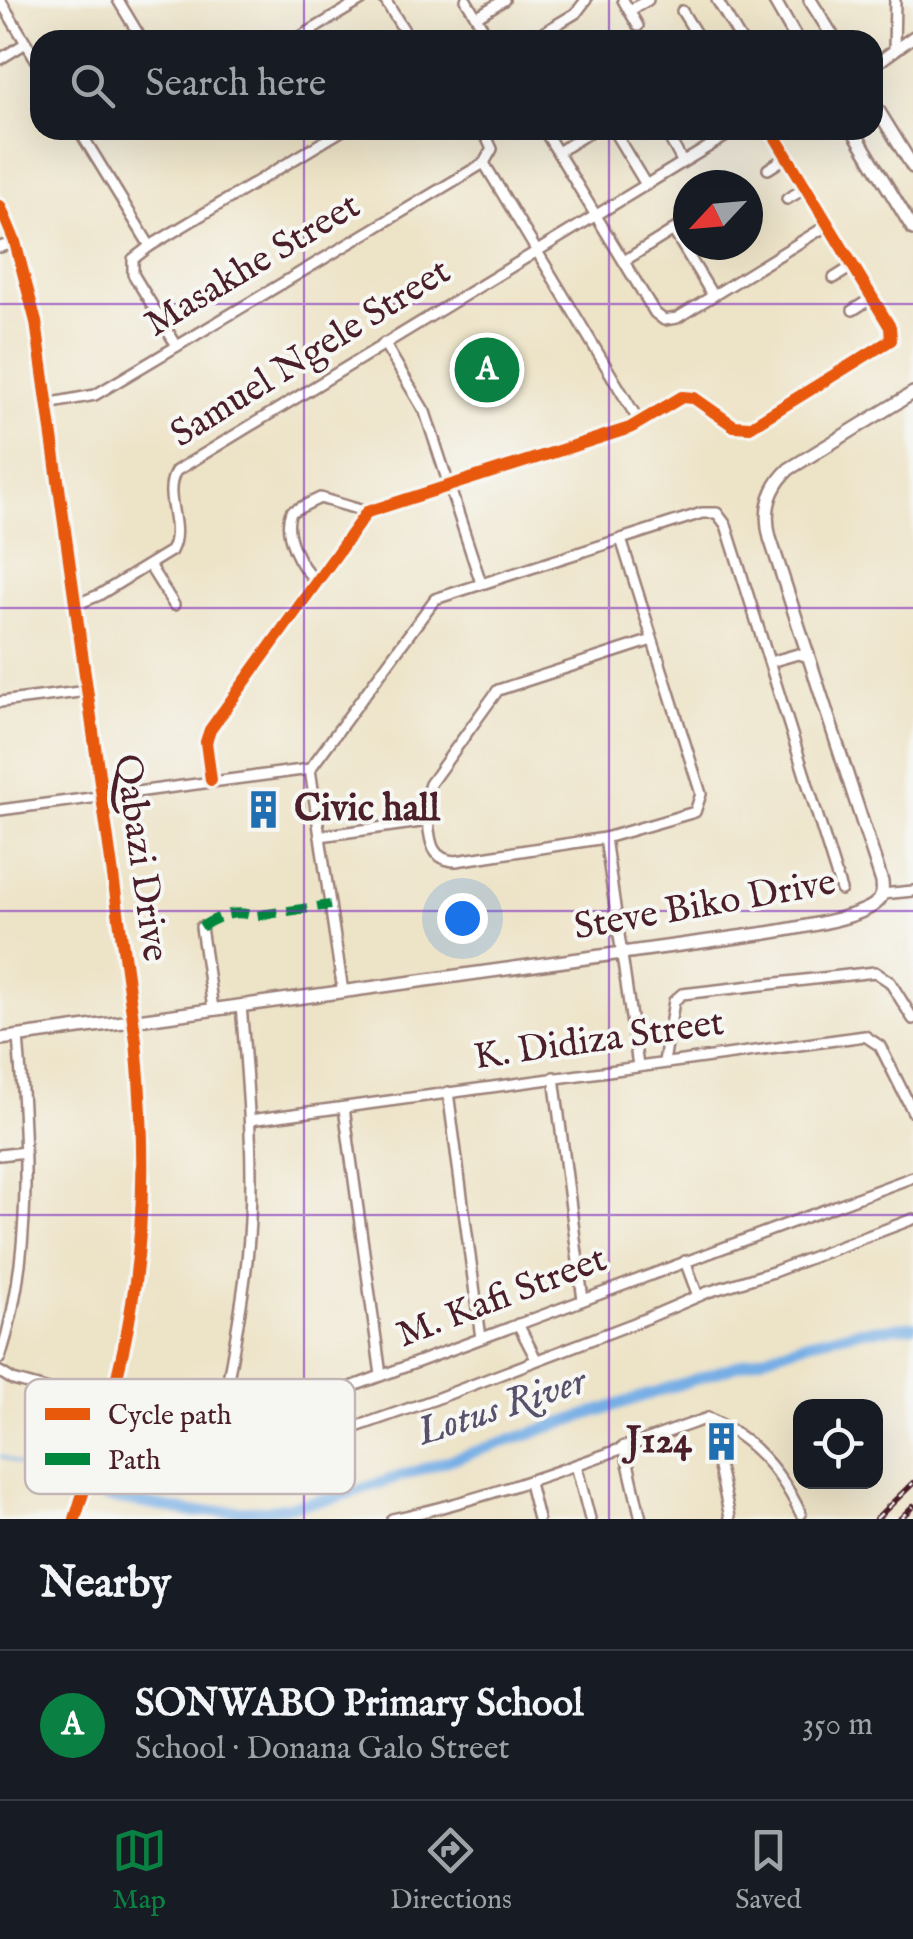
<!DOCTYPE html>
<html lang="en">
<head>
<meta charset="utf-8">
<style>
  :root { --surface:#171b24; --page:#242831; --text:#f1f3f6; --muted:#9ea1a6; --line:#363941; --accent:#0b8043 }
  body { margin:0; font-family:"IM FELL English",serif; background:var(--page); color:var(--text) }
  .controls { position:absolute; right:30px; bottom:30px; display:grid; overflow:hidden; border-radius:20px; box-shadow:0 10px 40px #0002 }
  .controls button { width:90px; height:90px; display:grid; place-items:center; padding:0; border:0; border-bottom:2px solid var(--line); background:var(--surface); color:var(--text); font:50px sans-serif }
  .compass { position:absolute; left:673px; top:170px; width:90px; height:90px; border-radius:50%; background:var(--surface); box-shadow:0 10px 40px #0002; rotate:244deg }
  .you { position:absolute; left:462px; top:918px; width:35px; height:35px; margin:-25px; border:8px solid #fff; border-radius:50%; background:#1a73e8; box-shadow:0 0 0 15px #1a73e833 }
  .badge { display:grid; place-items:center; width:65px; height:65px; border-radius:50%; background:var(--accent); color:#fff; font-size:32px; font-weight:700 }
  .pin { position:absolute; translate:-50% -50%; border:5px solid #fff; box-shadow:0 2px 10px #0006 }
  .list { margin:0; padding:0; list-style:none }
  h2 { display:flex; justify-content:space-between; align-items:center; height:130px; margin:0; padding:0 40px; font-size:42px }
  h2 small { font-size:32px; font-weight:400; color:var(--muted) }
  .list li { display:grid; grid-template-columns:65px 1fr auto; gap:30px; align-items:center; box-sizing:border-box; height:150px; padding:0 40px; border-top:2px solid var(--line) }
  .list b { display:block; font-size:38px; white-space:nowrap }
  .list p { margin:0; font-size:32px; white-space:nowrap; color:var(--muted) }
  .list em { font-size:32px; font-style:normal; color:var(--muted) }
  .icon { flex:none; width:55px; height:55px; fill:none; stroke:currentColor; stroke-width:2; stroke-linecap:round; stroke-linejoin:round }
  .map { position:relative; flex:none; width:913px; height:1519px; overflow:hidden }
  .search { position:absolute; background:var(--surface); box-shadow:0 10px 40px #0002; left:30px; right:30px; top:30px; height:110px; display:flex; align-items:center; gap:25px; box-sizing:border-box; padding:0 35px; border-radius:30px; color:var(--muted); font-size:38px }
  .sheet { height:280px; background:var(--surface) }
  nav { display:flex; justify-content:space-around; align-items:center; box-sizing:border-box; height:140px; border-top:2px solid var(--line); background:var(--surface); font-size:28px; color:var(--muted) }
  nav a { display:grid; justify-items:center; gap:5px }
  nav .on { color:var(--accent) }
  .map>svg:first-child { display:block }
  .lines { fill:none; stroke-linecap:round; stroke-linejoin:round }
  .stream { stroke:#76aee5; stroke-width:2.5 }
  .canal { stroke:#76aee5; stroke-width:11 }
  .minor-casing { stroke:#9c8179; stroke-width:14 }
  .tertiary-casing { stroke:#9c8179; stroke-width:15 }
  .secondary-casing { stroke:#9c8179; stroke-width:16 }
  .minor { stroke:#fff; stroke-width:9 }
  .tertiary { stroke:#fff; stroke-width:10 }
  .secondary { stroke:#fff; stroke-width:11 }
  .rail-casing { stroke:#4a1f2b; stroke-width:6 }
  .rail { stroke:#f6f6f2; stroke-width:2.5; stroke-dasharray:8; stroke-linecap:butt }
  .quiet { stroke:#00873e; stroke-width:10; stroke-dasharray:20 10; stroke-linecap:butt }
  .cycleway-casing { stroke:#f6f6f2; stroke-width:19 }
  .cycleway { stroke:#e8590c; stroke-width:12 }
  .grid { fill:none; stroke:#7b2cbf; stroke-width:2.5; stroke-opacity:0.55 }
  .labels { text-anchor:middle; dominant-baseline:central; stroke-width:8; stroke-linejoin:round; paint-order:stroke }
  .street-label { font-size:38px; fill:#4a1f2b; stroke:#f6f6f2 }
  .poi-label { font-size:38px; font-weight:bold; fill:#4a1f2b; stroke:#f6f6f2; text-anchor:start }
  .water-label { font-size:40px; font-style:italic; fill:#59516c; stroke:#f6f6f2 }
  .key { fill:#f6f6f2; stroke:#c2b6b6; stroke-width:2.5 }
  .key-label { font-size:28px; fill:#4a1f2b }
</style>
</head>
<body>
<div class="map">
<svg width="913" height="1519" viewBox="0 0 913 1519">
  <rect width="100%" height="100%" fill="#f6f6f2"/>
  <filter id="ink" filterUnits="userSpaceOnUse"><feTurbulence type="fractalNoise" baseFrequency=".01" numOctaves="2"/><feDisplacementMap in="SourceGraphic" scale="20" xChannelSelector="R" yChannelSelector="G"/><feConvolveMatrix kernelMatrix="1 2 1 2 8 2 1 2 1" color-interpolation-filters="sRGB"/></filter>
  <filter id="wash" filterUnits="userSpaceOnUse"><feTurbulence type="fractalNoise" baseFrequency=".0048" numOctaves="4" result="noise"/><feDisplacementMap in="SourceGraphic" scale="40" xChannelSelector="R" yChannelSelector="G"/><feGaussianBlur stdDeviation="2.25" result="paint"/><feColorMatrix in="noise" values="0 0 0 0 0 0 0 0 0 0 0 0 0 0 0 0 0 1.4 0 .05"/><feComposite in="paint" operator="in"/></filter>
  <g filter="url(#wash)">
    <rect width="100%" height="100%" fill="#ede3c7"/>
    <g class="lines">
      <path class="stream" d="M 0,1456 L 68,1486"/>
      <path class="canal" d="M 106,1497 L 192,1512 L 269,1510 L 334,1498 L 808,1342 L 858,1331 L 913,1326"/>
    </g>
  </g>
  <g filter="url(#ink)">
    <g class="lines">
      <defs>
        <g id="minor">
          <path d="M 0,0 L 40,66"/>
          <path d="M 118,0 L 142,40"/>
          <path d="M 385,0 L 410,40"/>
          <path d="M 466,0 L 490,40"/>
          <path d="M 623,0 L 638,26"/>
          <path d="M 717,0 L 741,40"/>
          <path d="M 629,11 L 648,0"/>
          <path d="M 682,11 L 700,40"/>
          <path d="M 476,17 L 504,0"/>
          <path d="M 295,40 L 362,0"/>
          <path d="M 531,40 L 576,13 L 586,0"/>
          <path d="M 894,51 L 895,0"/>
          <path d="M 0,59 L 26,43"/>
          <path d="M 79,130 L 150,246"/>
          <path d="M 544,130 L 655,313 L 664,320 L 677,318 L 828,225"/>
          <path d="M 613,130 L 645,183"/>
          <path d="M 665,130 L 682,161"/>
          <path d="M 558,152 L 593,130"/>
          <path d="M 484,163 L 640,423"/>
          <path d="M 768,169 L 787,157"/>
          <path d="M 787,199 L 806,188"/>
          <path d="M 673,230 L 713,296"/>
          <path d="M 0,247 L 15,242"/>
          <path d="M 624,261 L 688,221"/>
          <path d="M 834,278 L 853,266"/>
          <path d="M 853,310 L 872,298"/>
          <path d="M 384,343 L 425,412 L 481,583"/>
          <path d="M 177,346 L 133,274 L 133,259 L 150,246 L 343,130"/>
          <path d="M 47,404 L 95,395 L 484,163 L 492,149 L 483,130"/>
          <path d="M 149,565 L 174,605"/>
          <path d="M 317,581 C 300,568 282,533 291,512 L 320,498 L 367,512"/>
          <path d="M 75,605 L 99,595 L 171,551 C 185,526 161,496 176,471 L 736,130"/>
          <path d="M 770,662 L 798,654 L 809,657"/>
          <path d="M 0,702 L 87,691"/>
          <path d="M 310,769 L 435,599 L 702,513 L 717,513 L 726,525 L 841,890"/>
          <path d="M 310,769 L 343,992"/>
          <path d="M 211,780 L 206,742 L 210,730 L 367,512 L 630,428 L 682,397 L 694,398 L 734,426 L 750,427 L 891,340 L 890,327 L 771,130"/>
          <path d="M 0,810 L 310,769"/>
          <path d="M 428,821 L 426,796 L 430,784 L 498,690 L 652,640"/>
          <path d="M 320,836 L 428,821 C 430,841 431,860 456,861 L 605,838 L 695,812 L 701,794 L 621,539"/>
          <path d="M 605,838 L 638,1066"/>
          <path d="M 882,894 L 913,891"/>
          <path d="M 201,927 L 213,1009"/>
          <path d="M 664,1062 L 674,1001 L 682,994 L 875,972 L 890,982 L 913,1019"/>
          <path d="M 554,1077 L 583,1300"/>
          <path d="M 448,1092 L 481,1338"/>
          <path d="M 344,1108 L 381,1375"/>
          <path d="M 250,1120 L 865,1036 L 880,1046 L 913,1112"/>
          <path d="M 0,1155 L 25,1152"/>
          <path d="M 685,1261 L 698,1296"/>
          <path d="M 518,1324 L 536,1359"/>
          <path d="M 0,1358 C 33,1255 27,1143 18,1037"/>
          <path d="M 0,1372 L 13,1380 L 203,1433 L 225,1434 L 913,1177"/>
          <path d="M 708,1418 L 730,1517"/>
          <path d="M 232,1432 L 257,1456 L 286,1455 L 336,1434 L 433,1400 L 645,1319 L 708,1292 L 773,1272 L 913,1219"/>
          <path d="M 218,1434 C 228,1376 241,1318 247,1260 C 256,1175 248,1090 241,1005"/>
          <path d="M 624,1446 L 641,1519"/>
          <path d="M 576,1465 L 590,1519"/>
          <path d="M 529,1483 L 538,1519"/>
          <path d="M 392,1519 C 501,1496 603,1454 708,1418 C 752,1437 781,1471 801,1514"/>
        </g>
        <g id="tertiary">
          <path d="M 873,66 L 913,37"/>
          <path d="M 0,206 L 15,242 L 36,322 L 136,1041 C 144,1129 146,1215 132,1303 C 121,1376 97,1448 75,1519"/>
        </g>
        <g id="secondary">
          <path d="M 774,0 L 797,40"/>
          <path d="M 810,0 L 835,40"/>
          <path d="M 873,102 L 913,167"/>
          <path d="M 853,130 L 913,229"/>
          <path d="M 0,1039 L 767,933 C 792,929 857,919 875,904 C 883,898 883,891 882,882 L 770,538 C 763,511 769,488 789,469 L 913,393"/>
        </g>
      </defs>
      <use href="#minor" class="minor-casing"/>
      <use href="#tertiary" class="tertiary-casing"/>
      <use href="#secondary" class="secondary-casing"/>
      <use href="#minor" class="minor"/>
      <use href="#tertiary" class="tertiary"/>
      <use href="#secondary" class="secondary"/>
      <defs>
        <g id="rail">
          <path d="M 876,1519 L 913,1483"/>
          <path d="M 900,1519 L 913,1506"/>
        </g>
      </defs>
      <use href="#rail" class="rail-casing"/>
      <use href="#rail" class="rail"/>
      <path class="quiet" d="M 201,927 C 216,917 235,909 253,916 L 330,905"/>
      <defs>
        <g id="cycleway">
          <path d="M 0,206 L 15,242 L 36,322 L 136,1041 C 144,1129 146,1215 132,1303 C 121,1376 97,1448 75,1519"/>
          <path d="M 211,780 L 206,742 L 210,730 L 367,512 L 630,428 L 682,397 L 694,398 L 734,426 L 750,427 L 891,340 L 890,327 L 771,130"/>
        </g>
      </defs>
      <use href="#cycleway" class="cycleway-casing"/>
      <use href="#cycleway" class="cycleway"/>
    </g>
  </g>
  <path class="grid" d="M 304,0 L 304,40M 609,0 L 609,40M 304,130 L 304,1519M 609,130 L 609,1519M 0,304 L 913,304M 0,608 L 913,608M 0,911 L 913,911M 0,1215 L 913,1215"/>
  <defs>
    <symbol id="building-bare" viewBox="-9 -9 18 18"><path d="M-4-6H4V6H1V3H-1V6H-4ZM-2.5-4.3h1.7v1.8h-1.7ZM.8-4.3h1.7v1.8H.8ZM-2.5-1h1.7V.8h-1.7ZM.8-1h1.7V.8H.8Z" fill="#1f6fb2" stroke="#f6f6f2" stroke-width="2.5" paint-order="stroke"/></symbol>
  </defs>
  <g fill-rule="evenodd">
    <use href="#building-bare" x="236" y="782" width="55" height="55"/>
    <use href="#building-bare" x="694" y="1414" width="55" height="55"/>
  </g>
  <g class="labels">
    <g class="street-label">
      <text transform="translate(253 266) rotate(-31)">Masakhe Street</text>
      <text transform="translate(311 354) rotate(-32)">Samuel Ngele Street</text>
      <text transform="translate(140 858) rotate(82)">Qabazi Drive</text>
      <text transform="translate(705 906) rotate(-10)">Steve Biko Drive</text>
      <text transform="translate(599 1041) rotate(-8)">K. Didiza Street</text>
      <text transform="translate(502 1298) rotate(-21)">M. Kafi Street</text>
    </g>
    <g class="poi-label">
      <text x="294" y="810">Civic hall</text>
      <text x="692" y="1442" text-anchor="end">J124</text>
    </g>
    <g class="water-label">
      <text transform="translate(502 1408) rotate(-18)">Lotus River</text>
    </g>
  </g>
  <rect x="25" y="1379" width="330" height="115" rx="15" class="key"/>
  <rect x="45" y="1408" width="45" height="12" fill="#e8590c"/>
  <rect x="45" y="1453" width="45" height="12" fill="#00873e"/>
  <g class="key-label">
    <text x="108" y="1424">Cycle path</text>
    <text x="108" y="1469">Path</text>
  </g>
</svg>
<div class="controls">
<button><svg class="icon" aria-label="locate" viewBox="0 0 24 24"><circle cx="12" cy="12" r="6"/><path d="M12 2v4M12 18v4M2 12h4M18 12h4"/></svg></button>
</div>
<svg class="compass" viewBox="-18 -18 36 36"><path d="M0-13l5 13h-10z" fill="#e53935"/><path d="M0 13l5-13h-10z" fill="#9ea1a6"/></svg>
<div class="you"></div>
<div class="pin badge" style="left:487px;top:370px">A</div>
<div class="search"><svg class="icon" aria-label="search" viewBox="0 0 24 24"><circle cx="10" cy="10" r="6"/><path d="M15 15l6 6"/></svg>Search here</div>
</div>
<section class="sheet">
<h2>Nearby<small></small></h2>
<ul class="list">
<li><span class="badge">A</span><div><b>SONWABO Primary School</b><p>School · Donana Galo Street</p></div><em>350 m</em></li>
</ul>
</section>
<nav>
<a class="on"><svg class="icon" aria-label="map" viewBox="0 0 24 24"><path d="M3 6l6-2 6 2 6-2v14l-6 2-6-2-6 2zM9 4v14M15 6v14"/></svg>Map</a>
<a><svg class="icon" aria-label="directions" viewBox="0 0 24 24"><path d="M12 3l9 9-9 9-9-9zM9 14v-3h6M13 9l2 2-2 2"/></svg>Directions</a>
<a><svg class="icon" aria-label="saved" viewBox="0 0 24 24"><path d="M7 4h10v16l-5-4-5 4z"/></svg>Saved</a>
</nav>
</body>
</html>
